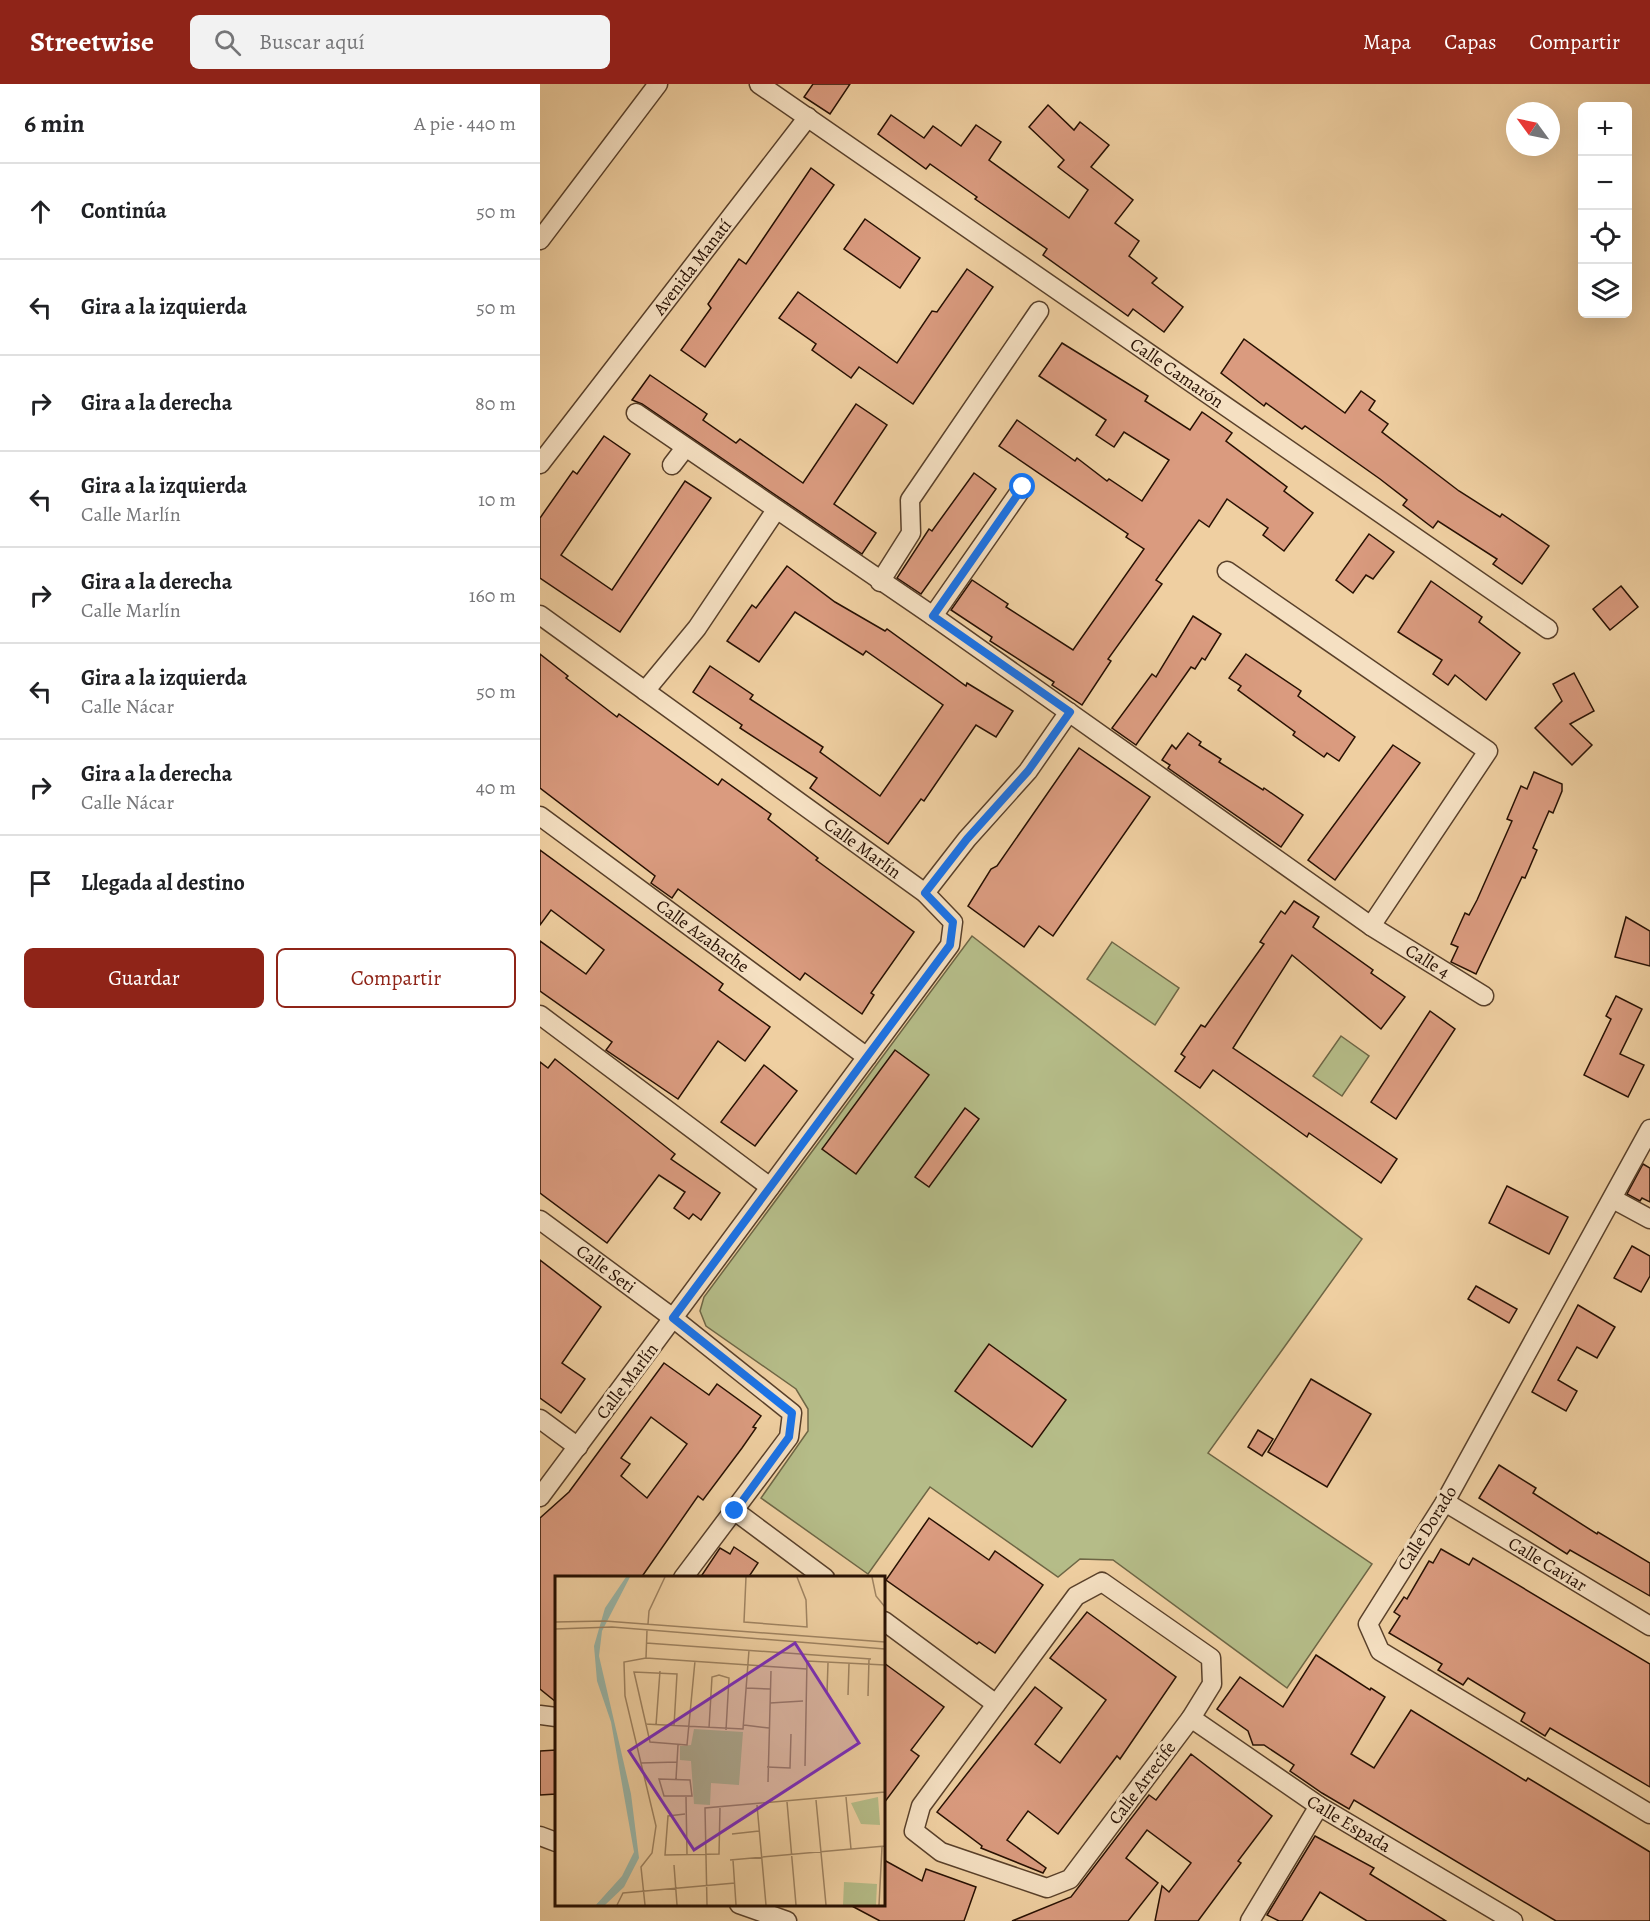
<!DOCTYPE html>
<html lang="es">
<head>
<meta charset="utf-8">
<style>
  :root { --surface:#fff; --page:#f2f2f2; --text:#202124; --muted:#757577; --line:#e0e0e0; --accent:#8f2418 }
  body { margin:0; font-family:Alegreya,serif; background:var(--page); color:var(--text) }
  .controls { position:absolute; right:18px; top:18px; display:grid; overflow:hidden; border-radius:9px; box-shadow:0 6px 24px #0002 }
  .controls button { width:54px; height:54px; display:grid; place-items:center; padding:0; border:0; border-bottom:2px solid var(--line); background:var(--surface); color:var(--text); font:30px sans-serif }
  .compass { position:absolute; left:966px; top:18px; width:54px; height:54px; border-radius:50%; background:var(--surface); box-shadow:0 6px 24px #0002; rotate:303deg }
  .stop { position:absolute; width:18px; height:18px; margin:-14px; border:4px solid #1a73e8; border-radius:50%; background:#fff }
  .stop.end { background:#1a73e8; border-color:#fff; box-shadow:0 2px 6px #0008 }
  .list { margin:0; padding:0; list-style:none }
  h2 { display:flex; justify-content:space-between; align-items:center; height:78px; margin:0; padding:0 24px; font-size:26px }
  h2 small { font-size:20px; font-weight:400; color:var(--muted) }
  .list li { display:grid; grid-template-columns:39px 1fr auto; gap:18px; align-items:center; box-sizing:border-box; height:96px; padding:0 24px; border-top:2px solid var(--line) }
  .list b { display:block; font-size:22px; white-space:nowrap }
  .list p { margin:0; font-size:20px; white-space:nowrap; color:var(--muted) }
  .list em { font-size:20px; font-style:normal; color:var(--muted) }
  .actions { display:flex; gap:12px; padding:18px 24px }
  .actions a { flex:1; padding:14px 0; border:2px solid var(--accent); border-radius:9px; text-align:center; font-size:21px; color:var(--accent) }
  .actions .main { background:var(--accent); color:#fff }
  .icon { flex:none; width:33px; height:33px; fill:none; stroke:currentColor; stroke-width:2; stroke-linecap:round; stroke-linejoin:round }
  .map { position:relative; flex:none; width:1110px; height:1837px; overflow:hidden }
  header { display:flex; align-items:center; gap:36px; box-sizing:border-box; height:84px; padding:0 30px; background:var(--accent); color:#fff }
  header strong { font-size:28px }
  nav { display:flex; gap:33px; margin-inline-start:auto; font-size:21px }
  .search { width:420px; height:54px; background:var(--page); display:flex; align-items:center; gap:15px; box-sizing:border-box; padding:0 21px; border-radius:9px; color:var(--muted); font-size:22px }
  main { display:flex }
  aside { flex:1; background:var(--surface) }
  .map>svg:first-child { display:block }
  .green { fill:#b5bc88; stroke:#6e6645; stroke-width:1.5 }
  .building { fill:#da9b7f; stroke:#271002; stroke-width:1.5; fill-rule:evenodd }
  .lines { fill:none; stroke-linecap:round; stroke-linejoin:round }
  .minor-casing { stroke:#59402a; stroke-width:21 }
  .minor { stroke:#f5e0c2; stroke-width:18 }
  .route { stroke:#1a73e8; stroke-width:8 }
  .labels { text-anchor:middle; dominant-baseline:central; stroke-width:6; stroke-linejoin:round; paint-order:stroke }
  .street-label { font-size:18px; fill:#271002; stroke:#f5e0c2 }
  .inset-river { fill:none; stroke:#9ab6a8; stroke-width:3 }
  .inset-road { fill:none; stroke:#9f8361; stroke-width:1.5 }
  .view { fill:#7b2cbf; fill-opacity:0.15; stroke:#7b2cbf; stroke-width:3 }
  .inset-edge { fill:none; stroke:#271002; stroke-width:3 }
</style>
</head>
<body>
<header>
<strong>Streetwise</strong>
<div class="search"><svg class="icon" aria-label="search" viewBox="0 0 24 24"><circle cx="10" cy="10" r="6"/><path d="M15 15l6 6"/></svg>Buscar aquí</div>
<nav><a>Mapa</a><a>Capas</a><a>Compartir</a></nav>
</header>
<main>
<aside>
<h2>6 min<small>A pie · 440 m</small></h2>
<ul class="list">
<li><svg class="icon" aria-label="ahead" viewBox="0 0 24 24"><path d="M12 20V5M6 11l6-6 6 6"/></svg><div><b>Continúa</b></div><em>50 m</em></li>
<li><svg class="icon" aria-label="left" viewBox="0 0 24 24"><path d="M17 20v-9H6M10 6l-5 5 5 5"/></svg><div><b>Gira a la izquierda</b></div><em>50 m</em></li>
<li><svg class="icon" aria-label="right" viewBox="0 0 24 24"><path d="M7 20v-9h11M14 6l5 5-5 5"/></svg><div><b>Gira a la derecha</b></div><em>80 m</em></li>
<li><svg class="icon" aria-label="left" viewBox="0 0 24 24"><path d="M17 20v-9H6M10 6l-5 5 5 5"/></svg><div><b>Gira a la izquierda</b><p>Calle Marlín</p></div><em>10 m</em></li>
<li><svg class="icon" aria-label="right" viewBox="0 0 24 24"><path d="M7 20v-9h11M14 6l5 5-5 5"/></svg><div><b>Gira a la derecha</b><p>Calle Marlín</p></div><em>160 m</em></li>
<li><svg class="icon" aria-label="left" viewBox="0 0 24 24"><path d="M17 20v-9H6M10 6l-5 5 5 5"/></svg><div><b>Gira a la izquierda</b><p>Calle Nácar</p></div><em>50 m</em></li>
<li><svg class="icon" aria-label="right" viewBox="0 0 24 24"><path d="M7 20v-9h11M14 6l5 5-5 5"/></svg><div><b>Gira a la derecha</b><p>Calle Nácar</p></div><em>40 m</em></li>
<li><svg class="icon" aria-label="arrive" viewBox="0 0 24 24"><path d="M6 21V4h12l-3 4 3 4H6"/></svg><div><b>Llegada al destino</b></div></li>
</ul>
<div class="actions"><a class="main">Guardar</a><a>Compartir</a></div>
</aside>
<div class="map">
<svg width="1110" height="1837" viewBox="0 0 1110 1837">
  <rect width="100%" height="100%" fill="#efcfa1"/>
  <filter id="stains"><feTurbulence type="fractalNoise" baseFrequency=".00333" numOctaves="4"/><feColorMatrix values="0 0 0 0 .2 0 0 0 0 .09 0 0 0 0 .02 0 0 0 .5 -.17"/></filter>
  <radialGradient id="worn" r=".72"><stop offset=".6" stop-color="#630" stop-opacity="0"/><stop offset="1" stop-color="#630" stop-opacity=".3"/></radialGradient>
  <g class="green">
    <path d="M 432,852 L 822,1155 L 668,1369 L 832,1480 L 747,1604 L 573,1476 L 540,1475 L 518,1493 L 390,1403 L 328,1490 L 221,1414 L 268,1347 L 268,1325 L 256,1305 L 166,1242 L 160,1227 L 164,1213 Z"/>
    <path d="M 572,858 L 639,904 L 615,941 L 547,895 Z"/>
    <path d="M 801,952 L 829,972 L 802,1012 L 773,992 Z"/>
  </g>
  <g class="building">
    <path d="M 273,0 L 310,0 L 290,30 L 264,13 Z"/>
    <path d="M 508,21 L 534,46 L 540,38 L 569,61 L 551,83 L 593,116 L 575,139 L 599,157 L 589,172 L 617,194 L 612,199 L 643,223 L 624,248 L 593,225 L 588,232 L 503,171 L 507,165 L 435,115 L 437,113 L 390,80 L 386,85 L 338,50 L 351,31 L 384,54 L 393,42 L 421,62 L 436,41 L 461,58 L 449,76 L 529,134 L 548,106 L 518,83 L 524,76 L 489,43 Z"/>
    <path d="M 271,84 L 294,101 L 165,283 L 141,266 L 171,224 L 168,220 L 199,175 L 206,180 Z"/>
    <path d="M 325,135 L 380,174 L 360,204 L 304,165 Z"/>
    <path d="M 427,185 L 453,203 L 373,320 L 319,283 L 311,294 L 272,266 L 276,260 L 239,234 L 258,208 L 357,279 L 392,227 L 397,228 Z"/>
    <path d="M 704,255 L 805,329 L 821,307 L 835,317 L 829,326 L 848,340 L 842,348 L 919,407 L 960,433 L 962,430 L 1009,462 L 982,500 L 953,480 L 957,475 L 898,437 L 893,444 L 863,421 L 867,416 L 840,395 L 765,342 L 762,345 L 726,319 L 724,322 L 681,289 Z"/>
    <path d="M 522,259 L 608,312 L 605,317 L 650,346 L 662,328 L 692,349 L 686,357 L 747,403 L 744,407 L 773,429 L 744,467 L 723,451 L 728,444 L 687,415 L 669,443 L 659,436 L 616,496 L 622,500 L 568,575 L 571,577 L 542,621 L 512,601 L 514,598 L 450,557 L 452,553 L 411,526 L 432,496 L 468,520 L 466,523 L 533,566 L 604,465 L 586,453 L 588,450 L 459,362 L 477,336 L 535,377 L 537,374 L 567,397 L 569,395 L 602,417 L 629,376 L 584,348 L 574,363 L 556,351 L 566,336 L 499,292 Z"/>
    <path d="M 110,291 L 167,330 L 163,336 L 196,359 L 200,355 L 263,399 L 316,320 L 347,341 L 294,420 L 336,449 L 322,470 L 102,320 L 92,316 Z"/>
    <path d="M 64,352 L 90,370 L 21,471 L 72,506 L 145,397 L 171,414 L 80,548 L 0,494 L 0,434 L 33,387 L 37,390 Z"/>
    <path d="M 434,389 L 456,405 L 381,510 L 357,494 L 389,445 L 392,447 Z"/>
    <path d="M 829,450 L 854,468 L 833,495 L 826,491 L 813,509 L 796,496 Z"/>
    <path d="M 247,482 L 295,518 L 345,547 L 347,545 L 426,602 L 427,599 L 473,627 L 456,653 L 436,641 L 384,717 L 381,715 L 348,760 L 270,704 L 277,694 L 200,644 L 202,641 L 153,608 L 170,582 L 213,611 L 210,615 L 283,663 L 280,668 L 340,712 L 403,621 L 326,567 L 323,571 L 255,528 L 219,578 L 187,557 L 212,521 L 216,524 Z"/>
    <path d="M 891,497 L 942,533 L 939,538 L 980,569 L 946,616 L 915,591 L 908,601 L 893,590 L 902,576 L 858,548 Z"/>
    <path d="M 1081,502 L 1098,523 L 1070,546 L 1053,525 Z"/>
    <path d="M 653,532 L 681,550 L 665,576 L 662,574 L 655,585 L 651,583 L 596,661 L 572,644 L 612,590 L 616,593 Z"/>
    <path d="M 0,570 L 28,592 L 26,594 L 77,633 L 79,630 L 178,701 L 182,695 L 231,730 L 228,735 L 278,774 L 276,776 L 374,848 L 331,909 L 334,911 L 322,930 L 265,889 L 260,896 L 138,805 L 132,814 L 111,799 L 115,792 L 0,704 Z"/>
    <path d="M 706,570 L 761,607 L 758,612 L 815,653 L 799,677 L 787,669 L 784,673 L 753,651 L 755,648 L 698,606 L 701,602 L 689,594 Z"/>
    <path d="M 1034,589 L 1054,627 L 1030,640 L 1052,661 L 1032,681 L 995,644 L 1022,617 L 1013,600 Z"/>
    <path d="M 648,649 L 661,658 L 659,661 L 681,675 L 679,678 L 723,706 L 724,704 L 763,731 L 741,763 L 628,684 L 630,681 L 622,676 L 632,661 L 636,665 Z"/>
    <path d="M 853,661 L 880,679 L 795,796 L 768,776 Z"/>
    <path d="M 539,664 L 610,713 L 513,852 L 499,842 L 484,863 L 428,822 L 451,785 L 457,782 Z"/>
    <path d="M 994,688 L 1022,700 L 1022,707 L 1013,729 L 1009,727 L 993,764 L 997,766 L 985,794 L 982,793 L 936,890 L 911,878 L 918,863 L 911,860 L 925,829 L 929,831 L 937,816 L 972,737 L 967,735 L 981,702 L 987,705 Z"/>
    <path d="M 0,766 L 183,900 L 179,906 L 230,943 L 205,977 L 178,957 L 138,1015 L 66,966 L 72,958 L 0,907 L 0,857 L 46,890 L 64,866 L 11,826 L 0,841 Z"/>
    <path d="M 754,817 L 779,833 L 773,843 L 833,886 L 831,889 L 865,913 L 841,945 L 752,871 L 693,964 L 857,1075 L 841,1099 L 769,1049 L 767,1053 L 673,986 L 660,1004 L 635,987 L 645,973 L 641,970 L 661,941 L 665,943 L 724,860 L 720,858 L 741,827 L 745,830 Z"/>
    <path d="M 1086,833 L 1110,847 L 1110,882 L 1075,873 Z"/>
    <path d="M 1076,912 L 1102,925 L 1080,970 L 1104,981 L 1088,1013 L 1044,991 L 1071,935 L 1066,932 Z"/>
    <path d="M 890,927 L 915,945 L 856,1035 L 831,1018 Z"/>
    <path d="M 355,966 L 389,991 L 316,1090 L 282,1065 Z"/>
    <path d="M 15,975 L 135,1070 L 131,1075 L 180,1109 L 161,1136 L 153,1130 L 149,1135 L 134,1124 L 145,1108 L 119,1091 L 67,1159 L 0,1109 L 0,978 L 8,984 Z"/>
    <path d="M 224,981 L 257,1007 L 215,1062 L 181,1038 Z"/>
    <path d="M 425,1024 L 439,1035 L 389,1103 L 375,1093 Z"/>
    <path d="M 1103,1080 L 1110,1084 L 1110,1118 L 1102,1114 L 1100,1117 L 1087,1110 Z"/>
    <path d="M 967,1102 L 1028,1133 L 1009,1170 L 949,1139 Z"/>
    <path d="M 1092,1162 L 1110,1172 L 1110,1192 L 1101,1208 L 1074,1194 Z"/>
    <path d="M 0,1176 L 61,1223 L 22,1279 L 45,1295 L 21,1329 L 0,1314 Z"/>
    <path d="M 936,1202 L 977,1225 L 969,1239 L 928,1215 Z"/>
    <path d="M 1038,1221 L 1075,1243 L 1057,1274 L 1037,1263 L 1018,1296 L 1037,1307 L 1026,1327 L 992,1308 Z"/>
    <path d="M 449,1260 L 526,1316 L 492,1363 L 415,1307 Z"/>
    <path d="M 124,1279 L 169,1311 L 177,1300 L 221,1332 L 213,1343 L 216,1344 L 202,1364 L 163,1416 L 158,1412 L 101,1494 L 16,1494 L 16,1618 L 0,1605 L 0,1434 L 29,1408 ZM 111,1333 L 147,1360 L 107,1414 L 81,1392 L 90,1380 L 81,1374 Z"/>
    <path d="M 771,1295 L 831,1330 L 787,1403 L 728,1368 Z"/>
    <path d="M 718,1346 L 733,1355 L 722,1372 L 708,1363 Z"/>
    <path d="M 959,1381 L 996,1404 L 993,1409 L 1057,1450 L 1058,1448 L 1110,1479 L 1110,1512 L 1030,1466 L 1027,1470 L 939,1414 Z"/>
    <path d="M 389,1434 L 449,1476 L 455,1467 L 503,1501 L 455,1569 L 439,1558 L 437,1560 L 346,1496 Z"/>
    <path d="M 194,1463 L 218,1479 L 208,1494 L 160,1494 L 180,1464 L 190,1470 Z"/>
    <path d="M 901,1465 L 929,1481 L 933,1474 L 1110,1580 L 1110,1703 L 1010,1644 L 1005,1652 L 981,1637 L 985,1629 L 928,1594 L 923,1601 L 898,1586 L 902,1580 L 849,1549 L 860,1532 L 854,1528 L 864,1513 L 867,1515 L 889,1477 L 893,1479 Z"/>
    <path d="M 547,1528 L 636,1593 L 580,1675 L 577,1672 L 518,1750 L 488,1727 L 467,1756 L 506,1784 L 503,1789 L 441,1764 L 442,1762 L 397,1728 L 495,1603 L 522,1624 L 495,1660 L 520,1679 L 566,1616 L 510,1574 Z"/>
    <path d="M 776,1571 L 830,1606 L 831,1604 L 845,1613 L 811,1670 L 834,1684 L 871,1626 L 986,1697 L 988,1694 L 1110,1768 L 1110,1837 L 1016,1837 L 814,1716 L 809,1725 L 782,1709 L 750,1687 L 754,1681 L 724,1661 L 713,1661 L 708,1647 L 677,1625 L 700,1593 L 743,1623 Z"/>
    <path d="M 344,1579 L 404,1623 L 371,1666 L 379,1672 L 344,1719 Z"/>
    <path d="M 16,1666 L 16,1710 L 0,1711 L 0,1667 Z"/>
    <path d="M 651,1670 L 732,1732 L 698,1777 L 701,1779 L 658,1837 L 615,1837 L 622,1802 L 629,1808 L 651,1779 L 607,1746 L 586,1774 L 618,1799 L 588,1837 L 472,1837 L 531,1813 L 609,1711 L 616,1716 Z"/>
    <path d="M 775,1752 L 834,1784 L 830,1790 L 906,1837 L 827,1837 L 780,1808 L 762,1837 L 739,1837 L 727,1831 Z"/>
    <path d="M 344,1776 L 382,1797 L 386,1785 L 436,1803 L 424,1837 L 340,1837 L 310,1821 L 344,1821 Z"/>
  </g>
  <g class="lines">
    <defs>
      <g id="minor">
        <path id="s1" d="M 219,0 L 1008,545"/>
        <path d="M 0,156 L 118,0"/>
        <path id="s2" d="M 96,329 L 393,532 L 831,842 L 944,912"/>
        <path id="s3" d="M 0,380 L 268,33"/>
        <path d="M 132,381 L 145,364"/>
        <path d="M 687,487 L 948,667 L 831,842"/>
        <path d="M 340,498 L 371,449 L 370,416 L 499,227"/>
        <path id="s4" d="M 0,531 L 385,809 L 413,838 L 410,861 L 0,1413"/>
        <path d="M 393,532 L 483,403"/>
        <path d="M 105,607 L 157,544 L 236,426"/>
        <path id="s5" d="M 0,732 L 327,973"/>
        <path d="M 385,809 L 427,755 L 488,687 L 529,628"/>
        <path d="M 0,931 L 230,1103"/>
        <path d="M 1110,1045 L 905,1418 L 828,1540 L 840,1567 L 1110,1730"/>
        <path d="M 1073,1115 L 1110,1135"/>
        <path id="s6" d="M 0,1136 L 133,1234 L 252,1329 L 249,1353 L 143,1494"/>
        <path d="M 0,1335 L 38,1363"/>
        <path id="s7" d="M 905,1418 L 1110,1542"/>
        <path d="M 195,1427 L 285,1494"/>
        <path d="M 562,1498 L 671,1574 L 672,1600 L 651,1634 L 530,1795 L 507,1804 L 401,1768 L 374,1747 L 381,1722 L 536,1512 Z"/>
        <path d="M 344,1537 L 456,1620"/>
        <path d="M 0,1631 L 16,1633"/>
        <path id="s8" d="M 651,1634 L 779,1722 L 973,1837"/>
        <path d="M 0,1752 L 16,1758"/>
        <path d="M 199,1820 L 247,1837"/>
        <path d="M 710,1837 L 779,1722"/>
      </g>
    </defs>
    <use href="#minor" class="minor-casing"/>
    <use href="#minor" class="minor"/>
  </g>
  <g class="lines">
    <path class="route" d="M 195,1427 L 249,1353 L 252,1329 L 133,1234 L 410,861 L 413,838 L 385,809 L 427,755 L 488,687 L 530,628 L 393,532 L 483,403"/>
  </g>
  <g class="labels">
    <g class="street-label">
      <text stroke="none"><textPath href="#s3" startOffset="249">Avenida Manatí</textPath></text>
      <text stroke="none"><textPath href="#s1" startOffset="508">Calle Camarón</textPath></text>
      <text stroke="none"><textPath href="#s4" startOffset="398">Calle Marlín</textPath></text>
      <text stroke="none"><textPath href="#s5" startOffset="202">Calle Azabache</textPath></text>
      <text stroke="none"><textPath href="#s2" startOffset="963">Calle 4</textPath></text>
      <text stroke="none"><textPath href="#s6" startOffset="82">Calle Seti</textPath></text>
      <text transform="translate(87 1297) rotate(-53)">Calle Marlín</text>
      <text transform="translate(887 1444) rotate(-58)">Calle Dorado</text>
      <text stroke="none"><textPath href="#s7" startOffset="120">Calle Caviar</textPath></text>
      <text transform="translate(602 1699) rotate(-53)">Calle Arrecife</text>
      <text stroke="none"><textPath href="#s8" startOffset="190">Calle Espada</textPath></text>
    </g>
  </g>
  <g transform="translate(15 1492)">
    <rect width="330" height="330" fill="#efcfa1"/>
    <path d="M 139,153 L 188,156 L 184,209 L 156,207 L 155,229 L 139,228 L 136,185 L 125,184 L 125,170 L 136,169 ZM 323,221 L 325,249 L 306,248 L 296,227 ZM 289,306 L 322,308 L 321,329 L 288,329 Z" fill="#b5bc88"/>
    <path d="M 71,1 L 75,1 L 47,55 L 44,80 L 76,218 L 84,282 L 69,311 L 50,329 L 41,329 L 67,300 L 79,276 L 56,146 L 42,105 L 39,70 L 50,32 Z" fill="#9ab6a8"/>
    <path class="inset-river" d="M 43,329 L 58,313"/>
    <path class="inset-road" d="M 191,1 L 189,46 L 252,51 L 251,24 L 242,1M 317,1 L 321,20 L 330,31M 0,46 L 50,45 L 330,66M 93,48 L 94,35 L 110,1M 0,53 L 57,51 L 330,73M 91,67 L 316,83M 91,82 L 92,54M 191,112 L 215,113M 272,117 L 273,87M 293,119 L 294,88M 313,120 L 314,83M 215,127 L 248,125M 90,148 L 188,153 L 194,74M 101,149 L 105,95M 189,149 L 214,152M 119,150 L 122,98 L 79,96 L 95,166 L 132,169 L 140,85M 154,152 L 157,101 L 164,99 L 174,102 L 171,154M 86,187 L 122,186M 250,190 L 252,85 L 330,89M 212,191 L 235,192 L 236,158M 104,203 L 135,204 L 137,220 L 109,220 ZM 121,203 L 123,169M 213,206 L 216,95M 330,210 L 330,274M 131,221 L 132,279M 291,221 L 296,273M 261,224 L 271,329M 232,226 L 241,329M 202,229 L 211,329M 130,238 L 113,240 L 110,279 L 164,278 L 165,232M 177,258 L 204,255M 175,284 L 330,270M 178,284 L 181,329M 119,289 L 122,329M 62,329 L 68,317 L 180,307M 90,329 L 86,291 L 97,277 L 101,250 L 70,120 L 69,86 L 91,82 L 252,93M 152,329 L 150,232 L 330,216M 324,329 L 327,271"/>
    <path class="view" d="M 240,67 L 304,167 L 139,274 L 74,175 Z"/>
    <rect width="330" height="330" class="inset-edge"/>
  </g>
  <rect width="100%" height="100%" filter="url(#stains)"/>
  <rect width="100%" height="100%" fill="url(#worn)"/>
</svg>
<div class="controls">
<button>+</button>
<button>−</button>
<button><svg class="icon" aria-label="locate" viewBox="0 0 24 24"><circle cx="12" cy="12" r="6"/><path d="M12 2v4M12 18v4M2 12h4M18 12h4"/></svg></button>
<button><svg class="icon" aria-label="layers" viewBox="0 0 24 24"><path d="M12 4l9 5-9 5-9-5zM3 14l9 5 9-5"/></svg></button>
</div>
<svg class="compass" viewBox="-18 -18 36 36"><path d="M0-13l5 13h-10z" fill="#e53935"/><path d="M0 13l5-13h-10z" fill="#757577"/></svg>
<div class="stop" style="left:483px;top:403px"></div>
<div class="stop end" style="left:195px;top:1427px"></div>
</div>
</main>
</body>
</html>
